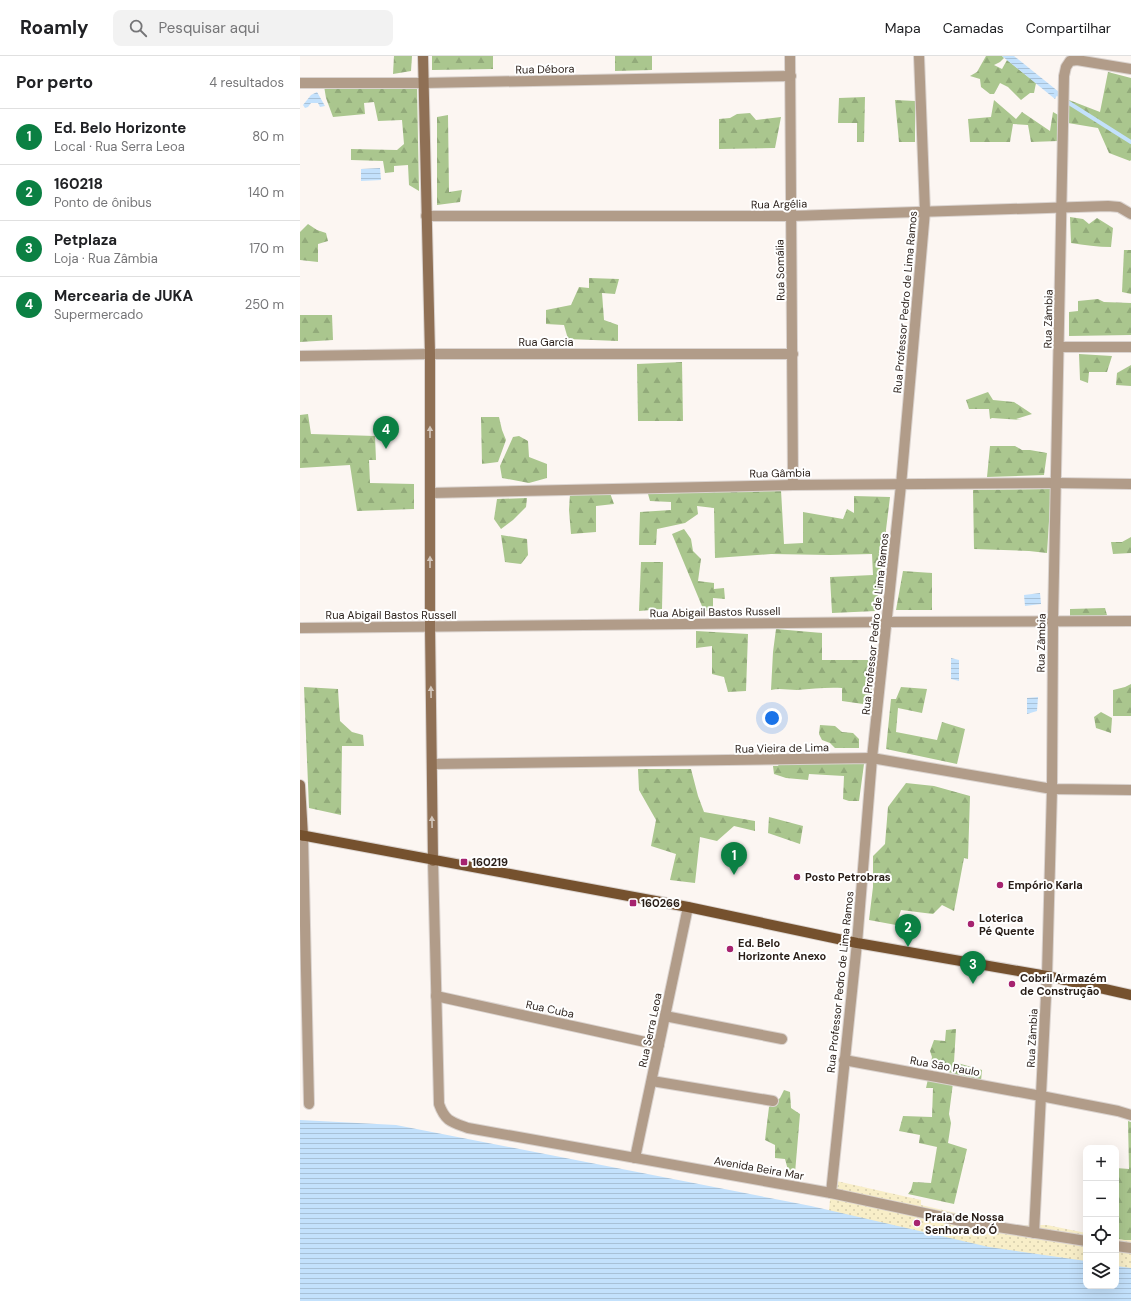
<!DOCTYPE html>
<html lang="pt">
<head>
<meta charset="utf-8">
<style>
  :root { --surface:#fff; --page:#f2f2f2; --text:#202124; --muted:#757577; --line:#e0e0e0; --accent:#0b8043 }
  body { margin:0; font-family:"DM Sans",sans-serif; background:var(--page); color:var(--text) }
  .controls { position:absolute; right:12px; bottom:12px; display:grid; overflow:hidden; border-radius:8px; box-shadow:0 4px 16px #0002 }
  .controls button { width:36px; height:36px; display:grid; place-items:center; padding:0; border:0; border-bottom:1px solid var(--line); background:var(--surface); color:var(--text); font:20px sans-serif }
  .you { position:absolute; left:472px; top:662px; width:14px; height:14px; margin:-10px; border:3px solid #fff; border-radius:50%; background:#1a73e8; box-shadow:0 0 0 6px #1a73e833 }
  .badge { display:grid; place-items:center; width:26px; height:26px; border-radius:50%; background:var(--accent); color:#fff; font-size:13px; font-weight:700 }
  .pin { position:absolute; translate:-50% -33px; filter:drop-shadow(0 1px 2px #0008) }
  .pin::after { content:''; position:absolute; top:21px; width:14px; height:12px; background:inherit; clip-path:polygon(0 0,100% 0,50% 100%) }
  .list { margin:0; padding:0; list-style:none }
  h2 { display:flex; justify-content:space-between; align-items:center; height:52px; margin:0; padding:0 16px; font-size:17px }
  h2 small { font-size:13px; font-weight:400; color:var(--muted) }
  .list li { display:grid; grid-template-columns:26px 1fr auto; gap:12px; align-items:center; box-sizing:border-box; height:56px; padding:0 16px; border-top:1px solid var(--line) }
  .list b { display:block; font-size:15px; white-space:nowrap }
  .list p { margin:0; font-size:13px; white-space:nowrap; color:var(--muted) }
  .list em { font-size:13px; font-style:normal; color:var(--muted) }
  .icon { flex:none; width:22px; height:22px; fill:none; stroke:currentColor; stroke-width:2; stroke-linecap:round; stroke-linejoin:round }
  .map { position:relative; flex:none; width:831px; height:1245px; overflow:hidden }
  header { display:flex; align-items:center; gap:24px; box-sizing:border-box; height:56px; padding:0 20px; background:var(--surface); border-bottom:1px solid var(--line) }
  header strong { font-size:19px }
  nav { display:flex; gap:22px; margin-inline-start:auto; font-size:14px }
  .search { width:280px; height:36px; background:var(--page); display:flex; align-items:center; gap:10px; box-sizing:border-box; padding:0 14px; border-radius:8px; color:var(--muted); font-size:15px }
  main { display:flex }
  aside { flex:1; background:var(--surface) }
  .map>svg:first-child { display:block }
  .forest { fill:url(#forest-firs) }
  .sand { fill:url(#sand-dots) }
  .water { fill:url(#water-rules) }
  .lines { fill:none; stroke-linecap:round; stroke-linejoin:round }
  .stream { stroke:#c3e1fc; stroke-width:4 }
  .minor-casing { stroke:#dad3cf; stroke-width:12 }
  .secondary-casing { stroke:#dad3cf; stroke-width:12 }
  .primary-casing { stroke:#dad3cf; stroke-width:12 }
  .minor { stroke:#b19c89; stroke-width:10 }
  .secondary { stroke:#8f7055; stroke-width:10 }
  .primary { stroke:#75512e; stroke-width:10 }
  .oneway { fill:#d2c6bb }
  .poi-dot { fill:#a6236f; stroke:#fff; stroke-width:1.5 }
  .labels { text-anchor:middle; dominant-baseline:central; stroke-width:4; stroke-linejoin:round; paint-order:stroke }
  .street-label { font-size:11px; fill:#281d17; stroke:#fff }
  .poi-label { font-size:11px; font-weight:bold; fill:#281d17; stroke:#fff; text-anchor:start }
</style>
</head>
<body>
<header>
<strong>Roamly</strong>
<div class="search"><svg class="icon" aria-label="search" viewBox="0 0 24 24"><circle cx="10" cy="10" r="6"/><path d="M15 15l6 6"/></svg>Pesquisar aqui</div>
<nav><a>Mapa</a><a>Camadas</a><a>Compartilhar</a></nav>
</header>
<main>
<aside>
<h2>Por perto<small>4 resultados</small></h2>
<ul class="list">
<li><span class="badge">1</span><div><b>Ed. Belo Horizonte</b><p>Local · Rua Serra Leoa</p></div><em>80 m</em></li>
<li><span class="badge">2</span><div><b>160218</b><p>Ponto de ônibus</p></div><em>140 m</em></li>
<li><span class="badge">3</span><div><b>Petplaza</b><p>Loja · Rua Zâmbia</p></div><em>170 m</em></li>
<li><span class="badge">4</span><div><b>Mercearia de JUKA</b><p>Supermercado</p></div><em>250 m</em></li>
</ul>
</aside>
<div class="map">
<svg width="831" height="1245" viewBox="0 0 831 1245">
  <defs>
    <pattern id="forest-firs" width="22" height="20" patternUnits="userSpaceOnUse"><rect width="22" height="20" fill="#aac68e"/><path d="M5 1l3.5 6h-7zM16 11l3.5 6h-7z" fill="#92aa7a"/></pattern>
    <pattern id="sand-dots" width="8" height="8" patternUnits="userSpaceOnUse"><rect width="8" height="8" fill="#f8eec8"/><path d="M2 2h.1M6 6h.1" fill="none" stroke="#d5ccab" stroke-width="1.8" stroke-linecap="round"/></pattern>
    <pattern id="water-rules" width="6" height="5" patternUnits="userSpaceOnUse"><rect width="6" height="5" fill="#c3e1fc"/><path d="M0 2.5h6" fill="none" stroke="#a8c1d7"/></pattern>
  </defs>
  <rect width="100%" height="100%" fill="#fcf6f2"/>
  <g class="forest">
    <path d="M 94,0 L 112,0 L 111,15 L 93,18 Z"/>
    <path d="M 132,0 L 193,0 L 193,13 L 132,14 Z"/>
    <path d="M 315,0 L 352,0 L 352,14 L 315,15 Z"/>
    <path d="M 686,0 L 702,0 L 704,2 L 700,6 L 694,9 L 702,13 L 707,4 L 736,27 L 734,37 L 730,37 L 721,44 L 708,31 L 700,27 L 694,38 L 690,38 L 681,31 L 680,23 L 670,20 L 677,16 Z"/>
    <path d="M 808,16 L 831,22 L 831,104 L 830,105 L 809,97 L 798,72 L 768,67 L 769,44 L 800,56 Z"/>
    <path d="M 24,30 L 117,31 L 119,135 L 109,129 L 108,109 L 94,110 L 94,116 L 85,117 L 83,105 L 51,104 L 51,93 L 97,94 L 104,88 L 102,64 L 78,65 L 74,46 L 64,47 L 65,58 L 33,61 L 26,42 Z"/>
    <path d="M 565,41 L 564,86 L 557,86 L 557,67 L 538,67 L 539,42 Z"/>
    <path d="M 595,44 L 615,45 L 615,86 L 599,86 Z"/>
    <path d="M 694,44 L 716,63 L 722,56 L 750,75 L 753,56 L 760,60 L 758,85 L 731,86 L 728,69 L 713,68 L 710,86 L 670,86 L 668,63 L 691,61 Z"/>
    <path d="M 450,57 L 456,64 L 481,61 L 475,92 L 419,93 L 419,63 L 430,62 L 437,58 Z"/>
    <path d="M 148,59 L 149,136 L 162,134 L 160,146 L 137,149 L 137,61 Z"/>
    <path d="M 770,161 L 783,163 L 789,168 L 797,162 L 813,172 L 811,191 C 798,191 784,189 771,187 Z"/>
    <path d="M 8,168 L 17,174 L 26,177 L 28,185 L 18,188 L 18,206 L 0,204 L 0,176 Z"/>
    <path d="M 824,194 L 831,194 L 831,238 L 822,236 Z"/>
    <path d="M 289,222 L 319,223 L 315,238 L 302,237 L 304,264 L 318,269 L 318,285 L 268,283 L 264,269 L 246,268 L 246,254 L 271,249 L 279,231 L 289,232 Z"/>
    <path d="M 798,243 L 804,246 L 831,247 L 831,279 L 769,280 L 769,256 L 778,255 L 778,245 Z"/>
    <path d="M 0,259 L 32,259 L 33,284 L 0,286 Z"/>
    <path d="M 779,298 L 812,300 L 807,316 L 789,316 L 788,327 L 780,324 Z"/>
    <path d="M 382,306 L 383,365 L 338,365 L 337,308 Z"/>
    <path d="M 831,309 L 831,330 L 816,329 L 817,317 Z"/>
    <path d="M 688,336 L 693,344 L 714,346 L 732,358 L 716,363 L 722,364 L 692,362 L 690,363 L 689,353 L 669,353 L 666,344 Z"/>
    <path d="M 8,358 L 11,378 L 75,380 L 76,404 L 69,404 L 70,427 L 114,428 L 114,453 L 57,455 L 50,409 L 0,412 L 0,359 Z"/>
    <path d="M 181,361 L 199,361 L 202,374 L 206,384 L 198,406 L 182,408 Z"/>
    <path d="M 219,380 L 228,385 L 229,401 L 247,408 L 247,422 L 229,427 L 202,422 L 200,410 L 213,381 Z"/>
    <path d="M 690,390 L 715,390 L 722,394 L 730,394 L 747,397 L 744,419 L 687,421 Z"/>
    <path d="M 751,433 L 747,497 L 729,495 L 674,493 L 673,434 Z"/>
    <path d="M 481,434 L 484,488 L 503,487 L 503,456 L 543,463 L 547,453 L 554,457 L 554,440 L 590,441 L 576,555 L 532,557 L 530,521 L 573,519 L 572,498 L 530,499 L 471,498 L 415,502 L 414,452 L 397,450 L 398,458 L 385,467 L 357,473 L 356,489 L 339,489 L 340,456 L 371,454 L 371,446 L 350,445 L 348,438 Z"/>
    <path d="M 310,437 L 314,448 L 296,450 L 296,476 L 271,478 L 269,454 L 270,438 Z"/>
    <path d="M 227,442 L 226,451 L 213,464 L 201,473 L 194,463 L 197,443 Z"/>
    <path d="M 384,473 L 391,483 L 393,495 L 401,503 L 398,525 L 414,527 L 414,533 L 424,532 L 425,543 L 413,542 L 413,555 L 404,555 L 372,478 Z"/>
    <path d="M 201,479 L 227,483 L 228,499 L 221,508 L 205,506 Z"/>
    <path d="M 831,481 L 831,497 L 813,498 L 811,486 L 822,486 Z"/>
    <path d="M 341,506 L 363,506 L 362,553 L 339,555 Z"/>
    <path d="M 603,515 L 632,517 L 632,554 L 596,554 Z"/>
    <path d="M 805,552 L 807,559 L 795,562 L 770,562 L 770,553 Z"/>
    <path d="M 476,573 L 522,577 L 522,604 L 574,604 L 570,649 L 542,645 L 542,632 C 527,631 512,633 497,634 C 488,634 480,632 471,634 L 473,596 Z"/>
    <path d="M 396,575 L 448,578 L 446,635 L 428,636 L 424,621 L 412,618 L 412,590 L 396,592 Z"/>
    <path d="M 831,628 L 831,660 L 813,660 L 813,634 L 825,631 Z"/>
    <path d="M 4,631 L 38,633 L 40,665 L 52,676 L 63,679 L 64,690 L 42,690 L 41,759 L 9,752 Z"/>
    <path d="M 601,631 L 627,633 L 622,657 L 598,652 L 596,676 L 637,684 L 642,666 L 665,673 L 657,708 L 586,693 L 591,643 L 596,643 Z"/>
    <path d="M 801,656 L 812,662 L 811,677 L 796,672 L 794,661 Z"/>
    <path d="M 520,669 L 535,670 L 542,676 L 553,677 L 559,683 L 559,692 L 535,692 L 530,687 L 522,684 L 519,678 Z"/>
    <path d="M 480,706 L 564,708 L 559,745 L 549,745 L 543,743 L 544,720 L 509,718 L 508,724 L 486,722 L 474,718 L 473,710 L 478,710 Z"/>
    <path d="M 338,713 L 391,713 L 398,740 L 404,756 L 455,765 L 455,775 L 434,770 L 417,785 L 400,781 L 395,827 L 370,824 L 376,798 L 351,790 L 356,764 L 339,734 Z"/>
    <path d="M 606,727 L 634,730 L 670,740 L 668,803 L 664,802 L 654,855 L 642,849 L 633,858 L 601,854 L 596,869 L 569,864 L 573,831 L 573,800 L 585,788 L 588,751 Z"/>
    <path d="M 469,761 L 503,770 L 500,788 L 468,777 Z"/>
    <path d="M 656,973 L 654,1006 L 682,1014 L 681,1025 L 630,1011 L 632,1001 L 630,995 L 634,984 L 645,985 L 646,974 Z"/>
    <path d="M 628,1023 L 653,1027 L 649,1058 L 651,1067 L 648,1087 L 667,1093 L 654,1148 L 608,1138 L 611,1134 L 613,1126 L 631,1127 L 637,1091 L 619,1087 L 620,1079 L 599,1075 L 603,1060 L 632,1061 L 633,1032 L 626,1032 Z"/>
    <path d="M 484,1034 L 490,1036 L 491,1052 L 500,1058 L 495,1117 L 488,1114 L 485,1103 L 475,1102 L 475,1089 L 465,1084 L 469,1051 L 480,1042 Z"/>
    <path d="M 828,1065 L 831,1066 L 831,1185 L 816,1183 L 816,1112 L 829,1113 Z"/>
  </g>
  <g class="sand">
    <path d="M 532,1124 L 621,1144 L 621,1149 L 708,1169 L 747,1169 L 786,1177 L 786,1207 L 759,1210 L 528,1164 Z"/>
    <path d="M 816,1183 L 825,1184 L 831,1184 L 831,1213 L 816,1211 Z"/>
  </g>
  <g class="water">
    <path d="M 702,0 L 714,0 L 759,36 L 755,43 Z"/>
    <path d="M 17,36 L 25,50 L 20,51 L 18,47 L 11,47 L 8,51 L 5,52 L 3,49 L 11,39 Z"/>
    <path d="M 80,112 L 81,124 L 61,125 L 61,113 Z"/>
    <path d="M 740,537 L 741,548 L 725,550 L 724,539 Z"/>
    <path d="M 651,602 L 659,604 L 659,625 L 651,623 Z"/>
    <path d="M 738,641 L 737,655 L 727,658 L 727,642 Z"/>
    <path d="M 0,1064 L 96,1069 L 511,1150 L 689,1191 L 786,1205 L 786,1230 L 816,1230 L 816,1210 L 831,1212 L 831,1245 L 0,1245 Z"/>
  </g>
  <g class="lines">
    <path class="stream" d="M 754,35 L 769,47 L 831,86"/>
    <defs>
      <g id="minor">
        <path d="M 490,0 L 493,429"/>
        <path d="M 0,27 L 123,27 L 491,20"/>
        <path d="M 126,160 L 491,160 L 808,150 L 819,151 L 831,158"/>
        <path d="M 760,291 L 831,291"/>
        <path d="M 0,300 L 130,298 L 493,298"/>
        <path d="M 130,437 L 493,429 L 757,427 L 831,428"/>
        <path d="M 0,572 L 587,566 L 831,565"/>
        <path d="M 132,708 L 572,702 L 752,733 L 831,734"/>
        <path d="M 3,780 L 9,1048"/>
        <path d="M 133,805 L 139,1048 C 145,1065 151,1066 168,1072 L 531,1137 L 666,1166 L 786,1185"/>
        <path d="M 136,940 L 359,989"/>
        <path d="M 365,960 L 482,983"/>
        <path d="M 544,1004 L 741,1040 L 818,1055 L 831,1059"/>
        <path d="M 352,1025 L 473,1045"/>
        <path d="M 335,1102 L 388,851"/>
        <path d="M 531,1137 L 557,887 L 572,702 L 601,429 L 625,155 L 619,0"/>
        <path d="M 734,1177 L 747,920 L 752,733 L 753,565 L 764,20 L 766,11 L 770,5 L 777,4 L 831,13"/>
        <path d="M 816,1190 L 831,1192"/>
      </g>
      <g id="secondary">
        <path d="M 123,0 L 130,298 L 130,571 L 133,805"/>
        <path d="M 0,729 L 3,780"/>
      </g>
      <path id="primary" d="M 0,779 L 388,851 L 557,887 L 747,920 L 831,939"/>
    </defs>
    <use href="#minor" class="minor-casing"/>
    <use href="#secondary" class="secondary-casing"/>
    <use href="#primary" class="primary-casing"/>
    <use href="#minor" class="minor"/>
    <use href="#secondary" class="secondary"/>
    <use href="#primary" class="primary"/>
  </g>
  <defs><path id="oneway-solid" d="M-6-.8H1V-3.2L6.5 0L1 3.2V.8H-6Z"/></defs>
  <g class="oneway">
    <use href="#oneway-solid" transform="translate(130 376) rotate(-90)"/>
    <use href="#oneway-solid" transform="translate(130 506) rotate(-90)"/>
    <use href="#oneway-solid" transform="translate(131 636) rotate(-91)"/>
    <use href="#oneway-solid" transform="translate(132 766) rotate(-91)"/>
  </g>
  <g class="poi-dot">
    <rect x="160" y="802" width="8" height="8" rx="2"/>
    <circle cx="497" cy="821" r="4"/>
    <circle cx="700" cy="829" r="4"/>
    <rect x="329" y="843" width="8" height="8" rx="2"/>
    <circle cx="671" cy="868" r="4"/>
    <circle cx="430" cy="893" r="4"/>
    <circle cx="712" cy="928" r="4"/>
    <circle cx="617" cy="1167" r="4"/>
  </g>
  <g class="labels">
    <g class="street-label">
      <text transform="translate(245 13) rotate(-1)">Rua Débora</text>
      <text transform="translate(479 148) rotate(-1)">Rua Argélia</text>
      <text transform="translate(480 214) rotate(-91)">Rua Somália</text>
      <text transform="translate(605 246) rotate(-85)">Rua Professor Pedro de Lima Ramos</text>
      <text transform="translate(748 263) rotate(-89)">Rua Zâmbia</text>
      <text x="246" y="286">Rua Garcia</text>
      <text transform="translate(480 417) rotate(-1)">Rua Gâmbia</text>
      <text transform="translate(415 556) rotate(-1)">Rua Abigail Bastos Russell</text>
      <text x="91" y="559">Rua Abigail Bastos Russell</text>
      <text transform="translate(575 568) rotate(-84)">Rua Professor Pedro de Lima Ramos</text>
      <text transform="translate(741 587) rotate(-89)">Rua Zâmbia</text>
      <text transform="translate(482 692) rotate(-1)">Rua Vieira de Lima</text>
      <text transform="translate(540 926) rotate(-84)">Rua Professor Pedro de Lima Ramos</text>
      <text transform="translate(250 953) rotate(12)">Rua Cuba</text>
      <text transform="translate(350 974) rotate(-78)">Rua Serra Leoa</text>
      <text transform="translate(732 982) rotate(-87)">Rua Zâmbia</text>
      <text transform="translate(645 1010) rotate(10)">Rua São Paulo</text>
      <text transform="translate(459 1112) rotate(10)">Avenida Beira Mar</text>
    </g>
    <g class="poi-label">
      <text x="172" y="806">160219</text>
      <text x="505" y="821">Posto Petrobras</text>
      <text x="708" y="829">Empório Karla</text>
      <text x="341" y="847">160266</text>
      <text x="679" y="862">Loterica<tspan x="679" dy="13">Pé Quente</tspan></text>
      <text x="438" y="887">Ed. Belo<tspan x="438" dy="13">Horizonte Anexo</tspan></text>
      <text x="720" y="922">Cobril Armazém<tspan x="720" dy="13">de Construção</tspan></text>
      <text x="625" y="1161">Praia de Nossa<tspan x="625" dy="13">Senhora do Ó</tspan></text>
    </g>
  </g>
</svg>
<div class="controls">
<button>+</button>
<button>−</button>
<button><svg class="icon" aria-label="locate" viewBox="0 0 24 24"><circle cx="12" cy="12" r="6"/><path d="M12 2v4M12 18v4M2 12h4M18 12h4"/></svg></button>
<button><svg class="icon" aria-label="layers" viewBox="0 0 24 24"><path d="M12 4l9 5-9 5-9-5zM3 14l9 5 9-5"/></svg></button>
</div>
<div class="you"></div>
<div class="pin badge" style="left:434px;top:819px">1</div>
<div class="pin badge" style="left:608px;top:891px">2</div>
<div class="pin badge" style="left:673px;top:928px">3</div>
<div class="pin badge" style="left:86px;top:393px">4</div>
</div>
</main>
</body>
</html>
